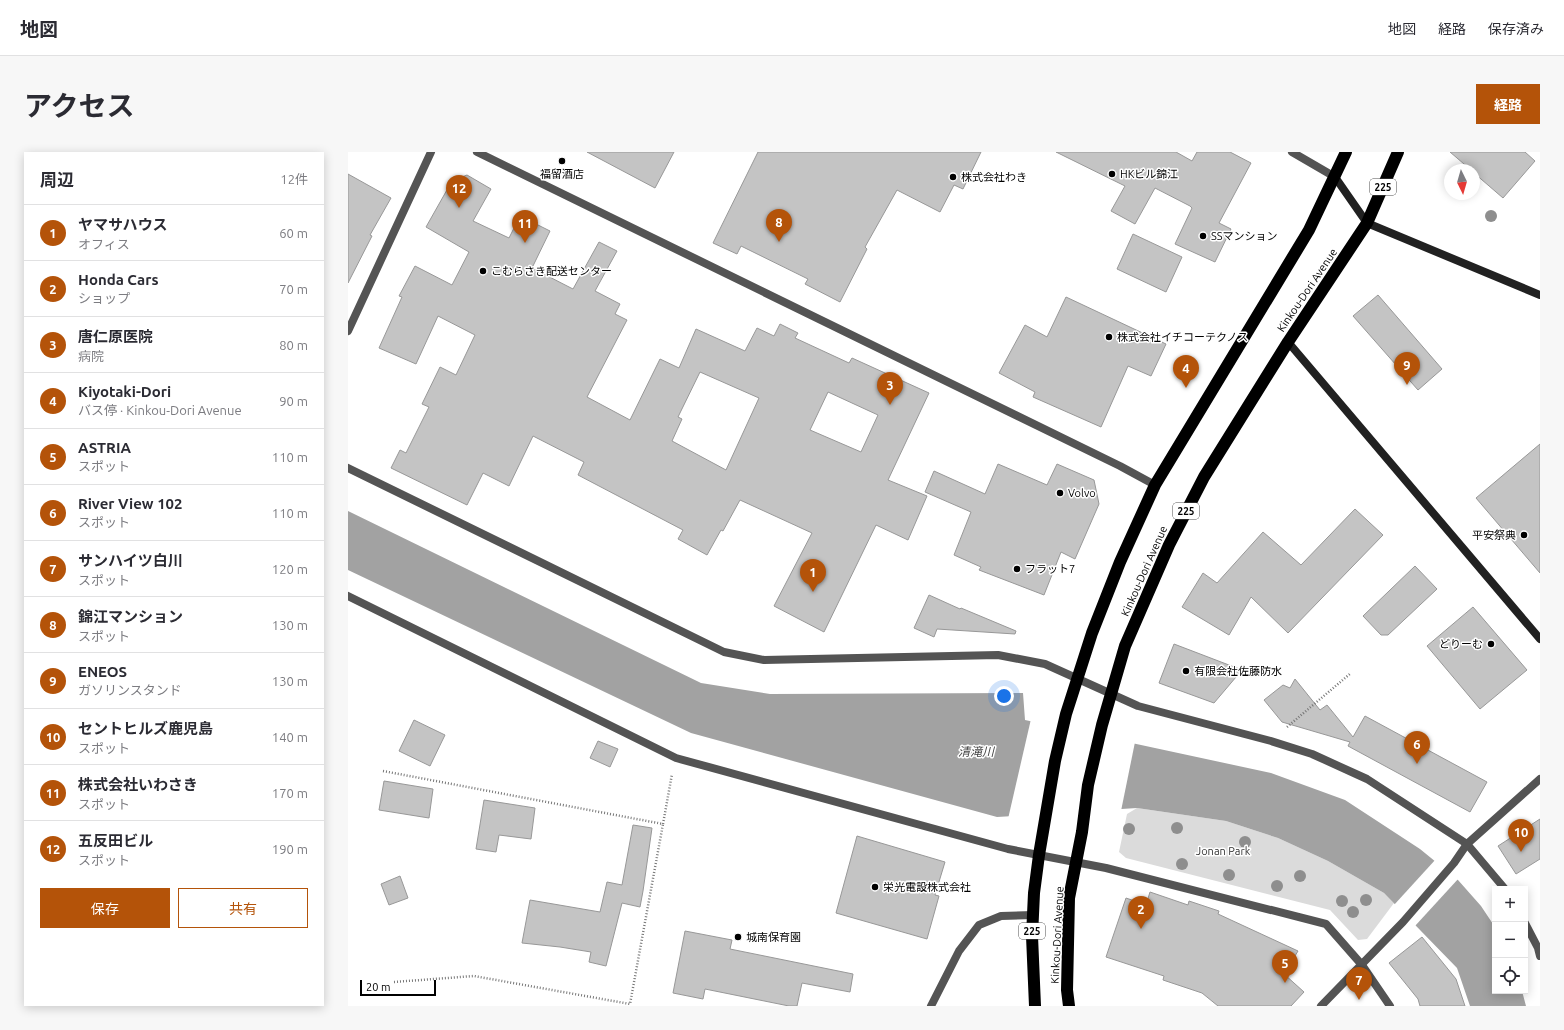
<!DOCTYPE html>
<html lang="ja">
<head>
<meta charset="utf-8">
<style>
  :root { --surface:#fff; --page:#f7f7f7; --text:#2b2b33; --muted:#7c7c81; --line:#e1e1e2; --accent:#b45309 }
  body { margin:0; font-family:Ubuntu,"Noto Sans JP",sans-serif; background:var(--page); color:var(--text) }
  .controls { position:absolute; right:12px; bottom:12px; display:grid; overflow:hidden; border-radius:0px; box-shadow:0 2px 10px #0003 }
  .controls button { width:36px; height:36px; display:grid; place-items:center; padding:0; border:0; border-bottom:1px solid var(--line); background:var(--surface); color:var(--text); font:20px sans-serif }
  .compass { position:absolute; left:1096px; top:12px; width:36px; height:36px; border-radius:50%; background:var(--surface); box-shadow:0 2px 10px #0003; rotate:175deg }
  .scale { position:absolute; left:12px; bottom:10px; width:76px; box-sizing:border-box; padding-left:4px; border:2px solid #000; border-top:0; font-size:11px; line-height:14px; white-space:nowrap; color:#000; -webkit-text-stroke:3px #fff; paint-order:stroke }
  .you { position:absolute; left:656px; top:544px; width:14px; height:14px; margin:-10px; border:3px solid #fff; border-radius:50%; background:#1a73e8; box-shadow:0 0 0 6px #1a73e833 }
  .badge { display:grid; place-items:center; width:26px; height:26px; border-radius:50%; background:var(--accent); color:#fff; font-size:13px; font-weight:700 }
  .pin { position:absolute; translate:-50% -33px; filter:drop-shadow(0 1px 2px #0008) }
  .pin::after { content:''; position:absolute; top:21px; width:14px; height:12px; background:inherit; clip-path:polygon(0 0,100% 0,50% 100%) }
  .list { margin:0; padding:0; list-style:none }
  h2 { display:flex; justify-content:space-between; align-items:center; height:52px; margin:0; padding:0 16px; font-size:17px }
  h2 small { font-size:13px; font-weight:400; color:var(--muted) }
  .list li { display:grid; grid-template-columns:26px 1fr auto; gap:12px; align-items:center; box-sizing:border-box; height:56px; padding:0 16px; border-top:1px solid var(--line) }
  .list b { display:block; font-size:15px; white-space:nowrap }
  .list p { margin:0; font-size:13px; white-space:nowrap; color:var(--muted) }
  .list em { font-size:13px; font-style:normal; color:var(--muted) }
  .actions { display:flex; gap:8px; padding:12px 16px }
  .actions a { flex:1; padding:9px 0; border:1px solid var(--accent); border-radius:0px; text-align:center; font-size:14px; color:var(--accent) }
  .actions .main { background:var(--accent); color:#fff }
  .icon { flex:none; width:22px; height:22px; fill:none; stroke:currentColor; stroke-width:2; stroke-linecap:round; stroke-linejoin:round }
  .map { position:relative; flex:none; width:1192px; height:854px; overflow:hidden; border-radius:0px }
  header { display:flex; align-items:center; gap:24px; box-sizing:border-box; height:56px; padding:0 20px; background:var(--surface); border-bottom:1px solid var(--line) }
  header strong { font-size:19px }
  nav { display:flex; gap:22px; margin-inline-start:auto; font-size:14px }
  .intro { display:flex; align-items:center; justify-content:space-between; box-sizing:border-box; height:96px; padding:0 24px }
  h1 { margin:0; font-size:28px }
  .button { padding:10px 18px; border-radius:0px; background:var(--accent); color:#fff; font-size:14px; font-weight:700 }
  main { display:flex; gap:24px; padding:0 24px }
  aside { flex:1; background:var(--surface); border-radius:0px; box-shadow:0 2px 10px #0003 }
  .map>svg:first-child { display:block }
  .green { fill:#dbdbdb }
  .water { fill:#a2a2a2 }
  .pier { fill:#fff }
  .building { fill:#c4c4c4; stroke:#989898; fill-rule:evenodd }
  .lines { fill:none; stroke-linecap:round; stroke-linejoin:round }
  .path { stroke:#767676; stroke-width:2.5; stroke-dasharray:1 2; stroke-linecap:butt }
  .street { stroke:#545454; stroke-width:8 }
  .secondary { stroke:#212121; stroke-width:8 }
  .highway { stroke:#000; stroke-width:12 }
  .tree { fill:#8e8e8e }
  .poi-dot { fill:#000; stroke:#fff; stroke-width:1.5 }
  .labels { text-anchor:middle; dominant-baseline:central; stroke-width:3; stroke-linejoin:round; paint-order:stroke }
  .shield { fill:#fff; stroke:#4c4c4c; stroke-width:1 }
  .shield-label { font-size:10px; font-weight:bold; fill:#000 }
  .poi-label { font-size:11px; fill:#000; stroke:#fff; text-anchor:start }
  .street-label { font-size:11px; fill:#000; stroke:#fff }
  .park-label { font-size:11px; fill:#323232; stroke:#fff }
  .water-label { font-size:12px; font-style:italic; fill:#434343; stroke:#fff }
</style>
</head>
<body>
<header>
<strong>地図</strong>
<nav><a>地図</a><a>経路</a><a>保存済み</a></nav>
</header>
<div class="intro"><h1>アクセス</h1><a class="button">経路</a></div>
<main>
<aside>
<h2>周辺<small>12件</small></h2>
<ul class="list">
<li><span class="badge">1</span><div><b>ヤマサハウス</b><p>オフィス</p></div><em>60 m</em></li>
<li><span class="badge">2</span><div><b>Honda Cars</b><p>ショップ</p></div><em>70 m</em></li>
<li><span class="badge">3</span><div><b>唐仁原医院</b><p>病院</p></div><em>80 m</em></li>
<li><span class="badge">4</span><div><b>Kiyotaki-Dori</b><p>バス停 · Kinkou-Dori Avenue</p></div><em>90 m</em></li>
<li><span class="badge">5</span><div><b>ASTRIA</b><p>スポット</p></div><em>110 m</em></li>
<li><span class="badge">6</span><div><b>River View 102</b><p>スポット</p></div><em>110 m</em></li>
<li><span class="badge">7</span><div><b>サンハイツ白川</b><p>スポット</p></div><em>120 m</em></li>
<li><span class="badge">8</span><div><b>錦江マンション</b><p>スポット</p></div><em>130 m</em></li>
<li><span class="badge">9</span><div><b>ENEOS</b><p>ガソリンスタンド</p></div><em>130 m</em></li>
<li><span class="badge">10</span><div><b>セントヒルズ鹿児島</b><p>スポット</p></div><em>140 m</em></li>
<li><span class="badge">11</span><div><b>株式会社いわさき</b><p>スポット</p></div><em>170 m</em></li>
<li><span class="badge">12</span><div><b>五反田ビル</b><p>スポット</p></div><em>190 m</em></li>
</ul>
<div class="actions"><a class="main">保存</a><a>共有</a></div>
</aside>
<div class="map">
<svg width="1192" height="854" viewBox="0 0 1192 854">
  <rect width="100%" height="100%" fill="#fff"/>
  <path class="green" d="M 789,656 L 878,669 L 930,686 L 980,709 L 1036,741 L 1046,751 L 1019,787 L 1010,788 L 982,758 L 778,706 L 771,700 L 779,662 Z"/>
  <path class="water" d="M 0,359 L 353,531 L 422,542 L 675,541 L 677,568 L 923,621 L 997,648 L 1072,697 L 1110,728 L 1133,754 L 1147,775 L 1147,839 L 1174,839 L 1178,854 L 1122,854 L 1109,816 L 1036,741 L 980,709 L 930,686 L 878,669 L 789,656 L 649,665 L 343,581 L 0,418 Z"/>
  <g class="pier">
    <path d="M 683,567 L 787,590 L 773,659 L 660,667 Z"/>
    <path d="M 1088,707 L 1111,726 L 1067,774 L 1046,753 Z"/>
  </g>
  <g class="building">
    <path d="M 239,0 L 326,0 L 307,36 Z"/>
    <path d="M 410,0 L 633,0 L 615,37 L 606,33 L 592,60 L 549,38 L 517,95 L 519,97 L 492,150 L 457,132 L 460,127 L 393,94 L 389,102 L 365,91 Z"/>
    <path d="M 708,0 L 828,0 L 844,9 L 849,0 L 882,0 L 903,11 L 871,71 L 883,77 L 867,110 L 827,92 L 844,56 L 842,54 L 807,36 L 787,72 L 763,59 L 777,34 Z"/>
    <path d="M 1102,0 L 1177,0 L 1187,9 L 1155,46 L 1126,21 L 1126,18 L 1123,18 Z"/>
    <path d="M 0,22 L 43,46 L 22,83 L 24,84 L 0,131 Z"/>
    <path d="M 119,23 L 143,37 L 125,69 L 161,86 L 172,64 L 202,79 L 184,116 L 225,137 L 251,90 L 269,99 L 247,139 L 272,152 L 267,162 L 279,168 L 239,245 L 282,268 L 312,207 L 331,216 L 348,177 L 397,199 L 409,176 L 426,184 L 432,172 L 450,181 L 447,186 L 501,211 L 504,206 L 581,241 L 540,328 L 579,344 L 560,388 L 528,373 L 476,480 L 426,454 L 464,381 L 392,348 L 375,379 L 373,378 L 359,403 L 330,387 L 335,378 L 230,323 L 236,310 L 185,284 L 161,334 L 135,321 L 119,353 L 43,316 L 52,298 L 58,301 L 81,255 L 74,252 L 92,215 L 108,223 L 127,183 L 90,164 L 68,212 L 31,196 L 54,145 L 51,144 L 67,114 L 104,133 L 121,100 L 78,75 L 104,29 ZM 352,220 L 411,246 L 378,318 L 324,289 L 334,267 L 330,265 ZM 480,240 L 530,263 L 513,300 L 462,278 Z"/>
    <path d="M 785,82 L 834,105 L 818,140 L 769,117 Z"/>
    <path d="M 1030,143 L 1094,217 L 1070,238 L 1005,164 Z"/>
    <path d="M 718,145 L 818,192 L 803,224 L 780,214 L 753,275 L 685,245 L 687,240 L 651,221 L 677,173 L 699,185 Z"/>
    <path d="M 1192,292 L 1192,421 L 1128,346 Z"/>
    <path d="M 650,312 L 699,333 L 709,312 L 746,328 L 751,352 L 727,407 L 713,400 L 696,443 L 631,418 L 633,415 L 606,403 L 623,360 L 577,340 L 586,319 L 637,342 Z"/>
    <path d="M 1007,357 L 1035,383 L 940,481 L 903,445 L 881,483 L 834,455 L 855,421 L 869,431 L 915,380 L 953,413 Z"/>
    <path d="M 1067,414 L 1089,437 L 1040,483 L 1033,483 L 1015,464 Z"/>
    <path d="M 581,443 L 612,457 L 613,456 L 668,479 L 667,482 L 589,477 L 586,485 L 566,476 Z"/>
    <path d="M 1125,455 L 1179,518 L 1132,557 L 1079,494 Z"/>
    <path d="M 826,492 L 894,518 L 866,551 L 811,531 Z"/>
    <path d="M 947,527 L 972,558 L 979,553 L 1005,585 L 1017,564 L 1139,630 L 1122,660 L 1000,594 L 1002,590 L 934,570 L 916,548 L 935,533 L 942,536 Z"/>
    <path d="M 66,568 L 97,583 L 82,614 L 51,599 Z"/>
    <path d="M 250,589 L 270,597 L 262,615 L 242,606 Z"/>
    <path d="M 36,629 L 85,637 L 81,666 L 31,658 Z"/>
    <path d="M 136,648 L 187,656 L 183,687 L 151,683 L 148,700 L 128,697 Z"/>
    <path d="M 1192,667 L 1192,707 L 1168,722 L 1150,694 Z"/>
    <path d="M 285,673 L 304,676 L 295,739 L 292,755 L 274,751 L 258,814 L 241,810 L 243,800 L 212,795 L 174,791 L 182,748 L 252,760 L 259,730 L 274,733 Z"/>
    <path d="M 509,684 L 597,710 L 587,743 L 591,744 L 579,787 L 488,761 Z"/>
    <path d="M 52,724 L 60,746 L 41,753 L 33,732 Z"/>
    <path d="M 802,740 L 840,753 L 841,749 L 871,759 L 870,762 L 950,799 L 936,822 L 956,840 L 943,854 L 870,854 L 854,841 L 815,828 L 816,824 L 758,805 L 778,746 L 798,753 Z"/>
    <path d="M 337,779 L 384,788 L 382,797 L 505,822 L 502,840 L 454,831 L 449,854 L 441,854 L 357,837 L 355,847 L 325,841 Z"/>
    <path d="M 1074,785 L 1108,827 L 1117,854 L 1072,854 L 1070,847 L 1041,811 Z"/>
  </g>
  <g class="lines">
    <g class="path">
      <path d="M 939,575 L 1003,521"/>
      <path d="M 35,619 L 315,672 L 324,622"/>
      <path d="M 46,830 L 126,824 L 282,852 L 315,672"/>
    </g>
    <g class="street">
      <path d="M 129,0 L 772,314 L 807,333"/>
      <path d="M 944,0 L 987,25"/>
      <path d="M 0,179 L 83,0"/>
      <path d="M 0,316 L 376,500 L 416,508 L 650,503 L 697,512 L 790,554 L 923,589 L 964,602 L 1019,627 L 1119,692 L 1157,737"/>
      <path d="M 0,444 L 328,606 L 660,697 L 758,716 L 978,772 L 1014,813 L 1042,854"/>
      <path d="M 1177,771 L 1190,796 L 1192,804"/>
      <path d="M 583,854 L 611,799 L 631,773 L 653,764 L 685,763"/>
      <path d="M 973,854 L 1055,770 L 1106,711 L 1119,692 L 1192,627"/>
    </g>
    <g class="secondary">
      <path d="M 987,25 L 1019,71 L 1192,143"/>
      <path d="M 940,190 L 1192,487"/>
    </g>
    <g class="highway">
      <path d="M 687,854 L 684,784 L 686,741 L 691,703 L 707,609 L 718,562 L 744,481 L 772,410 L 807,333 L 961,78 L 998,0"/>
      <path d="M 721,854 L 719,838 L 721,746 L 734,680 L 740,633 L 754,573 L 777,494 L 821,393 L 856,325 L 940,190 L 1019,71 L 1050,0"/>
    </g>
  </g>
  <g class="tree">
    <circle cx="1143" cy="64" r="6"/>
    <circle cx="829" cy="676" r="6"/>
    <circle cx="781" cy="677" r="6"/>
    <circle cx="897" cy="690" r="6"/>
    <circle cx="834" cy="712" r="6"/>
    <circle cx="881" cy="723" r="6"/>
    <circle cx="952" cy="724" r="6"/>
    <circle cx="929" cy="734" r="6"/>
    <circle cx="1018" cy="748" r="6"/>
    <circle cx="994" cy="749" r="6"/>
    <circle cx="1005" cy="760" r="6"/>
  </g>
  <g class="poi-dot">
    <circle cx="214" cy="9" r="4"/>
    <circle cx="764" cy="22" r="4"/>
    <circle cx="605" cy="25" r="4"/>
    <circle cx="855" cy="84" r="4"/>
    <circle cx="135" cy="119" r="4"/>
    <circle cx="761" cy="185" r="4"/>
    <circle cx="712" cy="341" r="4"/>
    <circle cx="1176" cy="383" r="4"/>
    <circle cx="669" cy="417" r="4"/>
    <circle cx="1143" cy="492" r="4"/>
    <circle cx="838" cy="519" r="4"/>
    <circle cx="527" cy="735" r="4"/>
    <circle cx="390" cy="785" r="4"/>
  </g>
  <g class="labels">
    <g class="shield">
      <rect x="1022" y="27" width="26" height="16" rx="3"/>
      <rect x="825" y="351" width="26" height="16" rx="3"/>
      <rect x="671" y="771" width="26" height="16" rx="3"/>
    </g>
    <g class="shield-label">
      <text x="1035" y="35">225</text>
      <text x="838" y="359">225</text>
      <text x="684" y="779">225</text>
    </g>
    <g class="poi-label">
      <text x="214" y="22" text-anchor="middle">福留酒店</text>
      <text x="772" y="22">HKビル錦江</text>
      <text x="613" y="25">株式会社わき</text>
      <text x="863" y="84">SSマンション</text>
      <text x="143" y="119">こむらさき配送センター</text>
      <text x="769" y="185">株式会社イチコーテクノス</text>
      <text x="720" y="341">Volvo</text>
      <text x="1168" y="383" text-anchor="end">平安祭典</text>
      <text x="677" y="417">フラット7</text>
      <text x="1135" y="492" text-anchor="end">どりーむ</text>
      <text x="846" y="519">有限会社佐藤防水</text>
      <text x="535" y="735">栄光電設株式会社</text>
      <text x="398" y="785">城南保育園</text>
    </g>
    <g class="street-label">
      <text transform="translate(959 138) rotate(-56)">Kinkou-Dori Avenue</text>
      <text transform="translate(796 419) rotate(-66)">Kinkou-Dori Avenue</text>
      <text transform="translate(709 783) rotate(-87)">Kinkou-Dori Avenue</text>
    </g>
    <g class="park-label">
      <text x="875" y="699">Jonan Park</text>
    </g>
    <g class="water-label">
      <text x="628" y="599">清滝川</text>
    </g>
  </g>
</svg>
<div class="controls">
<button>+</button>
<button>−</button>
<button><svg class="icon" aria-label="locate" viewBox="0 0 24 24"><circle cx="12" cy="12" r="6"/><path d="M12 2v4M12 18v4M2 12h4M18 12h4"/></svg></button>
</div>
<svg class="compass" viewBox="-18 -18 36 36"><path d="M0-13l5 13h-10z" fill="#e53935"/><path d="M0 13l5-13h-10z" fill="#7c7c81"/></svg>
<div class="scale">20 m</div>
<div class="you"></div>
<div class="pin badge" style="left:465px;top:440px">1</div>
<div class="pin badge" style="left:793px;top:777px">2</div>
<div class="pin badge" style="left:542px;top:253px">3</div>
<div class="pin badge" style="left:838px;top:236px">4</div>
<div class="pin badge" style="left:937px;top:831px">5</div>
<div class="pin badge" style="left:1069px;top:612px">6</div>
<div class="pin badge" style="left:1011px;top:848px">7</div>
<div class="pin badge" style="left:431px;top:90px">8</div>
<div class="pin badge" style="left:1059px;top:233px">9</div>
<div class="pin badge" style="left:1173px;top:700px">10</div>
<div class="pin badge" style="left:177px;top:91px">11</div>
<div class="pin badge" style="left:111px;top:56px">12</div>
</div>
</main>
</body>
</html>
